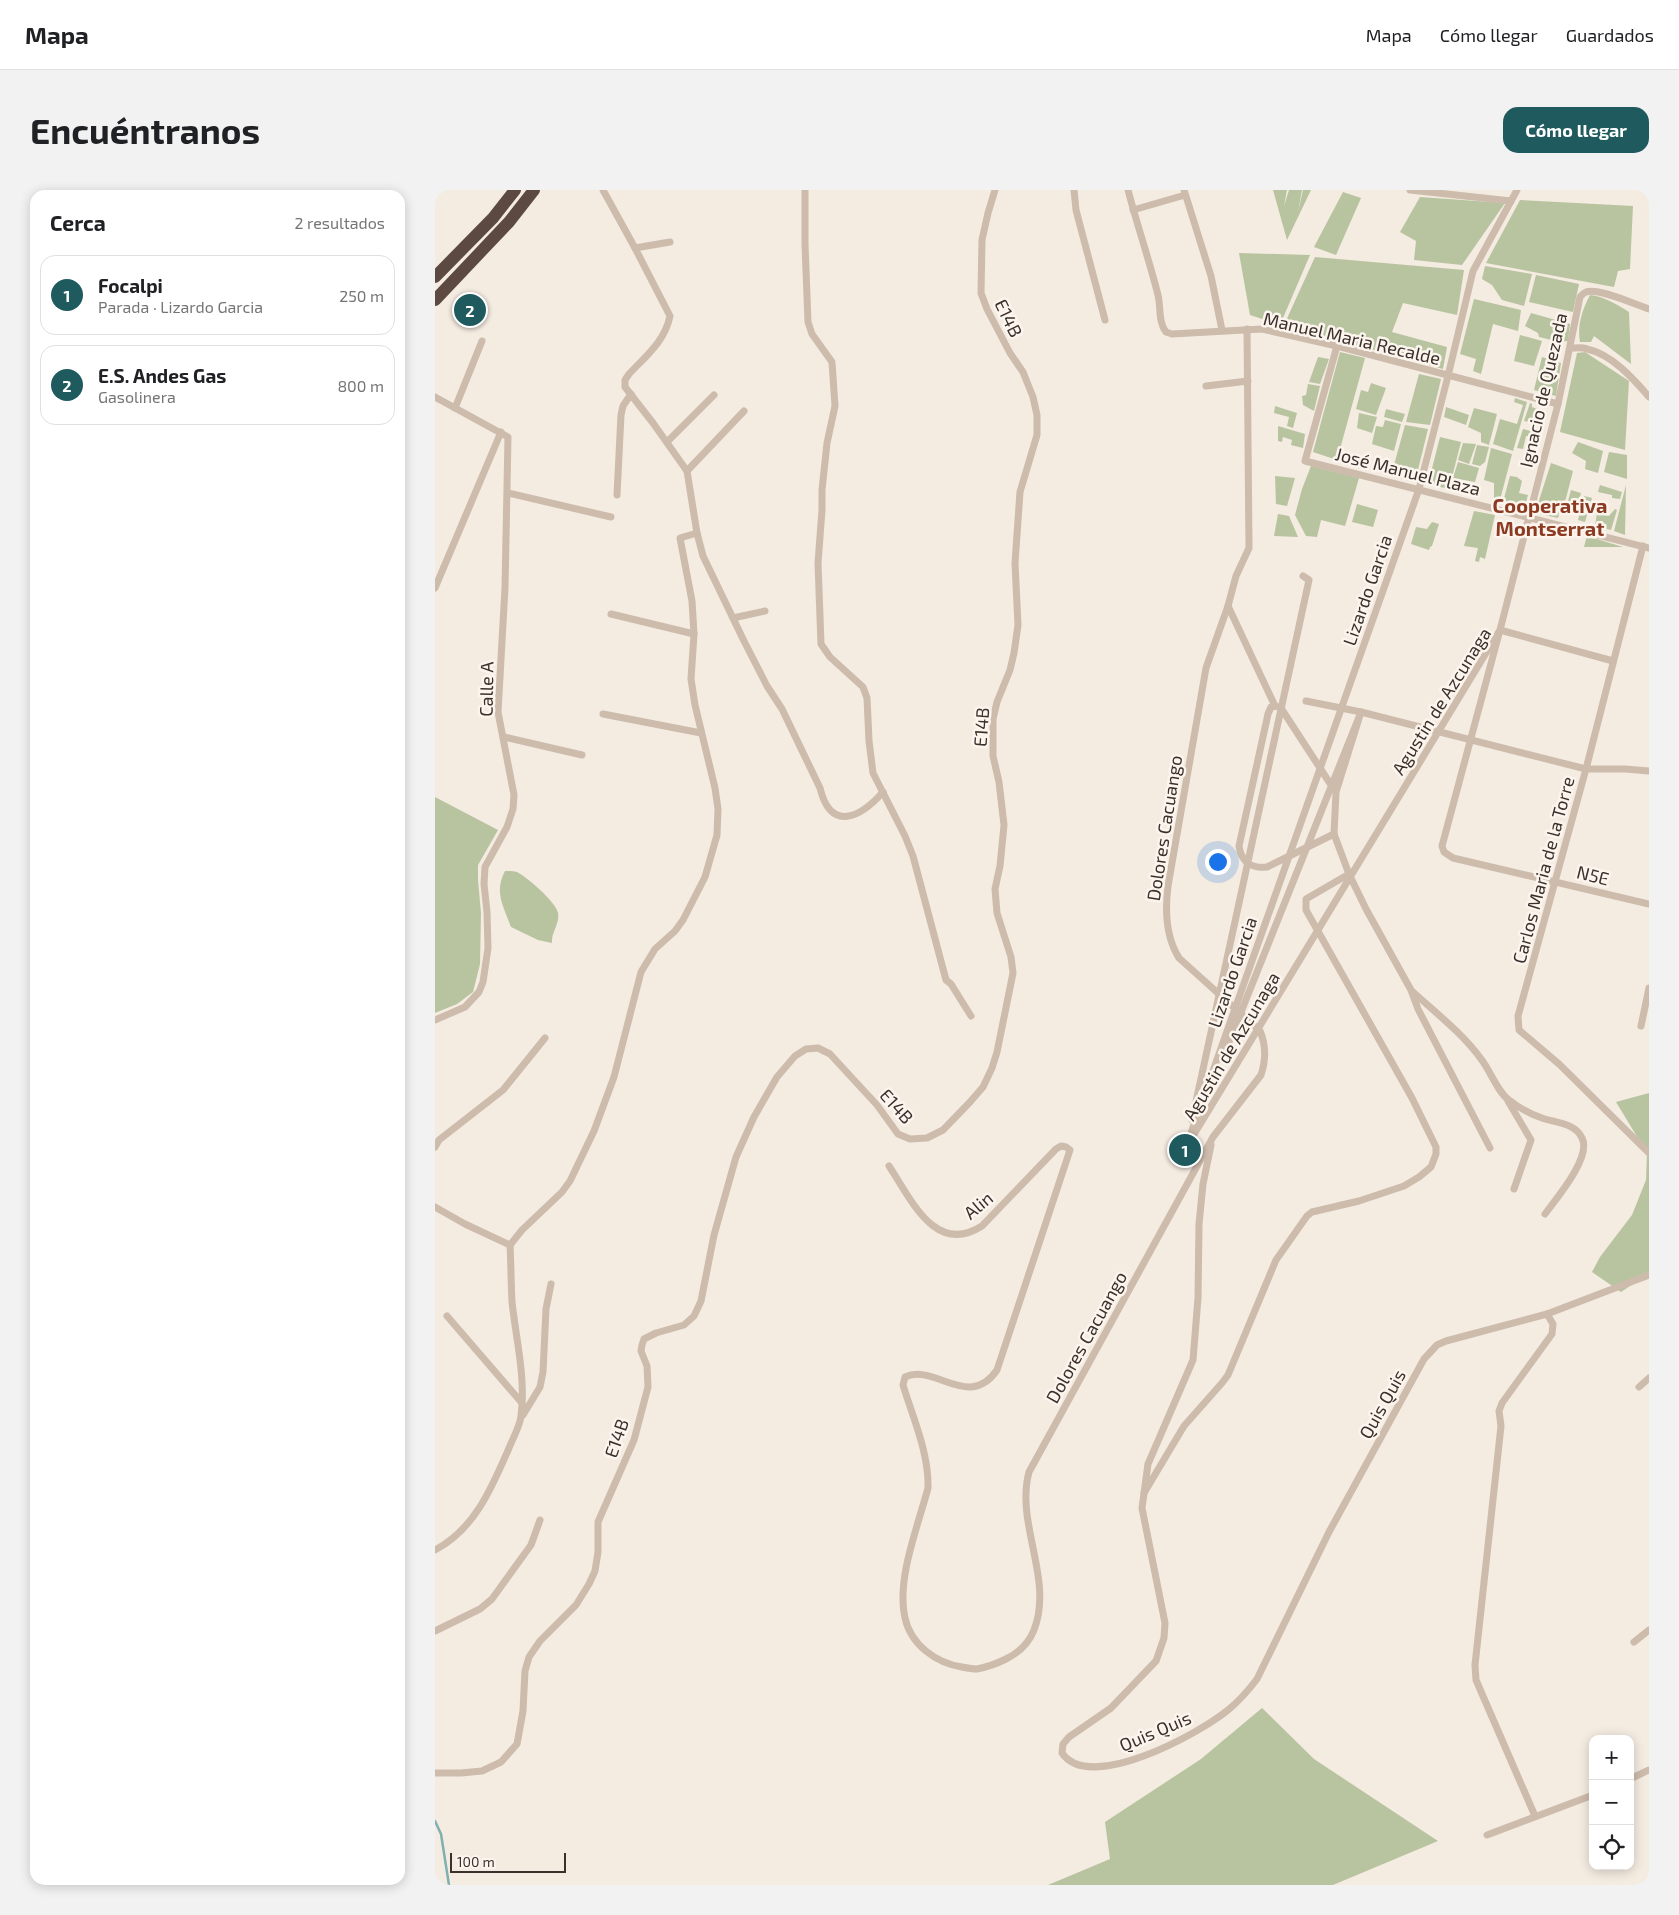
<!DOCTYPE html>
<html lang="es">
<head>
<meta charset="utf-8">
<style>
  :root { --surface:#fff; --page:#f2f2f2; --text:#202124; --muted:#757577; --line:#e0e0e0; --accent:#1f5a5e }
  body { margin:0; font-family:"Exo 2",sans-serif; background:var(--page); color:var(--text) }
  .controls { position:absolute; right:15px; bottom:15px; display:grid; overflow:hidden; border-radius:10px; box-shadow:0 2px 12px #0003 }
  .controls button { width:45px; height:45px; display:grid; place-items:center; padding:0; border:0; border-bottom:1px solid var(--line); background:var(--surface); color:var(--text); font:25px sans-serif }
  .scale { position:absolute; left:15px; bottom:12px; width:116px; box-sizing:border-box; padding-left:5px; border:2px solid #3b302b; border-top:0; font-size:14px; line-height:18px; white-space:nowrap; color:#3b302b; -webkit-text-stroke:4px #fbf5ee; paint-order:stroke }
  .you { position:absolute; left:782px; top:671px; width:18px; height:18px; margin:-12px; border:4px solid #fff; border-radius:50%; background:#1a73e8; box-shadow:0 0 0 8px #1a73e833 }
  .badge { display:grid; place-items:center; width:32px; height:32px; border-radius:50%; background:var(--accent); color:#fff; font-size:16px; font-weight:700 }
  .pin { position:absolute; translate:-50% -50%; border:2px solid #fff; box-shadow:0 1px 5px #0006 }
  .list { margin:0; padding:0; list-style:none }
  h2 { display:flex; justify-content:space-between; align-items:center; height:65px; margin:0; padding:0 20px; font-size:21px }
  h2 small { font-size:16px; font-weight:400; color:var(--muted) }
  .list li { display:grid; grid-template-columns:32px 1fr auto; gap:15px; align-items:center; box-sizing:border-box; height:80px; margin:0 10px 10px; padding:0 10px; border:1px solid var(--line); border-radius:15px }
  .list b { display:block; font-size:19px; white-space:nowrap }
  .list p { margin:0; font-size:16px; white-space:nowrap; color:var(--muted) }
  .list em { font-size:16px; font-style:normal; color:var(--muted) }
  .icon { flex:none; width:28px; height:28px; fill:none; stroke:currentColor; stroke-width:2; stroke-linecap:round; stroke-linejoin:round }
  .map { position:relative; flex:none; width:1214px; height:1695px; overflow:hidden; border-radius:15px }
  header { display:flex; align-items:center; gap:30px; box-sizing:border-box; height:70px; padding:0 25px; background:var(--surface); border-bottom:1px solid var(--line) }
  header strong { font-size:24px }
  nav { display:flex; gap:28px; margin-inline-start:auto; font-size:18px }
  .intro { display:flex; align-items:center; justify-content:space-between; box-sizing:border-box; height:120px; padding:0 30px }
  h1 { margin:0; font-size:35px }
  .button { padding:12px 22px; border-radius:15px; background:var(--accent); color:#fff; font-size:18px; font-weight:700 }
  main { display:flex; gap:30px; padding:0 30px }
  aside { flex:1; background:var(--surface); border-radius:15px; box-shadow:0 2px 12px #0003 }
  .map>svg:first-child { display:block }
  .green { fill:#b8c4a0 }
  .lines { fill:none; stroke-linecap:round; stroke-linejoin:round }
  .stream { stroke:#7fb0b2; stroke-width:2.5 }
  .street { stroke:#cdbbac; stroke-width:7 }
  .highway { stroke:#5c4a42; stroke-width:12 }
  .labels { text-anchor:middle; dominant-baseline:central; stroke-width:5; stroke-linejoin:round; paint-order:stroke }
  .street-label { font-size:18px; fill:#3b302b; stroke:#fbf5ee }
  .quarter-label { font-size:20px; font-weight:bold; fill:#8c3b22; stroke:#fbf5ee }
</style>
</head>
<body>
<header>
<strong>Mapa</strong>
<nav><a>Mapa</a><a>Cómo llegar</a><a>Guardados</a></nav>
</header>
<div class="intro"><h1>Encuéntranos</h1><a class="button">Cómo llegar</a></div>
<main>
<aside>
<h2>Cerca<small>2 resultados</small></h2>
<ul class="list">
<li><span class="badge">1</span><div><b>Focalpi</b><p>Parada · Lizardo Garcia</p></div><em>250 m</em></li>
<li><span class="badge">2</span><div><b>E.S. Andes Gas</b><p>Gasolinera</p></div><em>800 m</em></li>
</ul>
</aside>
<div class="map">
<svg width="1214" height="1695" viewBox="0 0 1214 1695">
  <rect width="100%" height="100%" fill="#f4ebe1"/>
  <g class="green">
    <path d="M 838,0 L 852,0 L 849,16 L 854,0 L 867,0 L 863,22 L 868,0 L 876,0 L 852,50 Z"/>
    <path d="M 908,2 L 926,8 L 901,65 L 879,57 Z"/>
    <path d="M 985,7 L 1070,13 L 1027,75 L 979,70 L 981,51 L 965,42 Z"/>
    <path d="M 1085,10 L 1198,16 L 1195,79 L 1183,81 L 1179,97 L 1051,73 Z"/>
    <path d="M 804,63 L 875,65 L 845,135 L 815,125 Z"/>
    <path d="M 880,67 L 1029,80 L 1022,125 L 968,113 L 957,142 L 1012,157 L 1008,179 L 849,135 Z"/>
    <path d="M 1050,76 L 1097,84 L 1089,116 L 1067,110 L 1057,95 L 1047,89 Z"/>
    <path d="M 1101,85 L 1144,94 L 1138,122 L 1094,112 Z"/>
    <path d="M 1155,105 C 1168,106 1183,115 1194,122 L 1196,174 L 1159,146 L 1156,152 L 1145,152 C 1142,136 1147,120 1155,105 Z"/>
    <path d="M 1039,109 L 1086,120 L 1083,141 L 1058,134 L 1046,184 L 1038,181 L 1041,169 L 1025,164 Z"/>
    <path d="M 1096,123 L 1135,134 L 1133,151 L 1125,152 L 1104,147 L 1103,143 L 1090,136 Z"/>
    <path d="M 1085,145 L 1107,151 L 1099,176 L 1079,171 Z"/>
    <path d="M 905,162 L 930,168 L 902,270 L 878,262 Z"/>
    <path d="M 1150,162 L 1194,191 L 1190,260 L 1125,242 L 1142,163 Z"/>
    <path d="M 883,167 L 894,169 L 885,194 L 874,192 Z"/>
    <path d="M 1107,167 L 1126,173 L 1121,206 L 1099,200 Z"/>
    <path d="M 984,184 L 1006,189 L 995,235 L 971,232 Z"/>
    <path d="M 936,193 L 951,198 L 941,225 L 921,219 L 926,200 L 933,202 Z"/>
    <path d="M 873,194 L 885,196 L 879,221 L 868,215 L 867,206 L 871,205 Z"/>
    <path d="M 1080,208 L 1092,212 L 1078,261 L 1058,254 L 1065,229 L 1082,234 L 1088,215 L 1079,212 Z"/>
    <path d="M 1095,213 L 1097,214 L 1097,217 L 1104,220 L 1100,233 L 1089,231 Z"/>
    <path d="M 840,216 L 862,223 L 858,238 L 852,236 L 854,227 L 839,223 Z"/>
    <path d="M 1011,217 L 1034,225 L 1031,235 L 1009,227 Z"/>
    <path d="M 1039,218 L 1062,224 L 1054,255 L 1046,252 L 1046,243 L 1033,237 Z"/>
    <path d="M 951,219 L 970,224 L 967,232 L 949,227 Z"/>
    <path d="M 924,223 L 942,227 L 937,243 L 922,238 Z"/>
    <path d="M 950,230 L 966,234 L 959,261 L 937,254 L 941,236 L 948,237 Z"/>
    <path d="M 970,235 L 993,239 L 980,292 L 956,286 Z"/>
    <path d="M 843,236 L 870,244 L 868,258 L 856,255 L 857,250 L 848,247 L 847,252 L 843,251 Z"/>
    <path d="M 1088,239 L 1099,242 L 1097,247 L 1091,246 L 1088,259 L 1082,258 Z"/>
    <path d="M 1005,247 L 1026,252 L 1014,299 L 993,294 Z"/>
    <path d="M 1143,252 L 1168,261 L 1163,283 L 1150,279 L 1151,271 L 1137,263 Z"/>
    <path d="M 1028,253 L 1041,254 L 1034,274 L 1023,270 Z"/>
    <path d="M 1042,255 L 1054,257 L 1050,272 L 1045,276 L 1037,274 Z"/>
    <path d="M 1056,258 L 1077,264 L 1065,310 L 1059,309 L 1059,293 L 1049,290 Z"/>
    <path d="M 1174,262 L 1192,265 L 1192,289 L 1169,282 Z"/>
    <path d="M 1023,272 L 1044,278 L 1040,292 L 1018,288 Z"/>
    <path d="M 1116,273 L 1138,281 L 1130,312 L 1126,314 L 1123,328 L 1100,323 Z"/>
    <path d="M 876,276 L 924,288 L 910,336 L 886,330 L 882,347 L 871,346 L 860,325 L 867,299 Z"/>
    <path d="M 840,286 L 860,288 L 852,316 L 841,314 Z"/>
    <path d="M 1075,286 L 1082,287 L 1087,291 L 1084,303 L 1093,305 L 1090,316 L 1068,312 Z"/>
    <path d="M 1165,295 L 1187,302 L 1185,309 L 1177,308 L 1177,305 L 1163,302 Z"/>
    <path d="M 1191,295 L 1190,345 L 1179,341 Z"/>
    <path d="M 1136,300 L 1146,303 L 1142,317 L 1137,316 L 1138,313 L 1133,311 Z"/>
    <path d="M 1149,306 L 1157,308 L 1150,332 L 1143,330 Z"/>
    <path d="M 922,314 L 943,320 L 938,337 L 917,332 Z"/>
    <path d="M 1180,319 L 1182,320 L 1176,340 L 1160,336 L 1162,323 L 1174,326 Z"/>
    <path d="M 1039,321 L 1060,325 L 1050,369 L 1045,367 L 1044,372 L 1040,371 L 1043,358 L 1029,356 Z"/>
    <path d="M 843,324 L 854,326 L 863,347 L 839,346 Z"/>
    <path d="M 997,332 L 1004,334 L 997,356 L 995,357 L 994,360 L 976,354 L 981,337 L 992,339 Z"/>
    <path d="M 1152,346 L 1188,357 L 1149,357 Z"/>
    <path d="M 0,607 L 63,640 L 43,675 L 43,690 L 46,723 L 45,774 L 38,802 L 22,814 L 0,823 Z"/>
    <path d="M 70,681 C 74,681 79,681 82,682 C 92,687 121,712 123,723 C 125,734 116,742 117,753 L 103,750 L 76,737 C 68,715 59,702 70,681 Z"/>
    <path d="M 1214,903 L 1214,1083 L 1186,1102 L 1157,1082 L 1165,1067 L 1197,1025 L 1211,990 L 1212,963 L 1181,912 Z"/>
    <path d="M 827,1518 L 879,1569 L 1003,1651 L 898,1695 L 613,1695 L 675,1669 L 670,1632 L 766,1569 Z"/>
  </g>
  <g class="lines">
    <path class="stream" d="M 0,1631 L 6,1644 L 14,1695"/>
    <g class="street">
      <path d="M 168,0 L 200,58 L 235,126 C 230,151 211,166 194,184 L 190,190 L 190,197 L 218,233 L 252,281 L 262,343 L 268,366 L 308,449 L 332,496 L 347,519 L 385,598 C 396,643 426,627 448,602"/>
      <path d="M 370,0 L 370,54 L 373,132 L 377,144 L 397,172 L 400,216 L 392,253 L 387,300 L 387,320 L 383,373 L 386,454 L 395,467 L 428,497 L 432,508 L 434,551 L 438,583 L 470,646 L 478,666 L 511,790 L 516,794 L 536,826"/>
      <path d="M 639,0 L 641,20 L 670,130"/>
      <path d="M 693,0 C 702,35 714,69 723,105 C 726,117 723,132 731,142 L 737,144 L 827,139 L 902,156 L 1123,214"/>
      <path d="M 749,0 L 776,86 L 787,140"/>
      <path d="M 975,0 L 1076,11"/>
      <path d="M 698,20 L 750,5"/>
      <path d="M 200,58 L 235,52"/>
      <path d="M 1214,119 C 1201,115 1163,97 1151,102 C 1148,103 1147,105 1145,107 L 1123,214 L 1065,440 L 1007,656 L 1009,662 L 1018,668 L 1214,714"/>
      <path d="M 902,156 L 870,271 L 1214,358"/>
      <path d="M 1136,158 C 1141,158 1147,157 1152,159 C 1176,164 1198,188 1214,207"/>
      <path d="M 771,196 L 813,191"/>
      <path d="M 0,207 L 73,247 L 70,398 L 63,522 L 79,605 L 78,619 L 72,637 L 50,677 L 49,694 L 52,722 L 53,758 L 48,792 L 44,802 L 30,817 L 0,830"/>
      <path d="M 20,218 L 47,151"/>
      <path d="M 232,252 L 279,205"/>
      <path d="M 252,281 L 309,221"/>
      <path d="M 73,303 L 176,327"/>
      <path d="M 182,305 L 186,225 L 188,216 L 196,204"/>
      <path d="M 1208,356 L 1151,579 L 1083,826 L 1084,840 L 1124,874 L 1214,963"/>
      <path d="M 0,398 L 66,242"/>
      <path d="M 793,416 L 840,516"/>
      <path d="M 176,424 L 259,444"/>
      <path d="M 298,428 L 330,421"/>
      <path d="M 871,511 L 926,522 L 1151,579 L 1190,579 L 1214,581"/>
      <path d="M 168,524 L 266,543"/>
      <path d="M 69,547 L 147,565"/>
      <path d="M 898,598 L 846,518 L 840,516 L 836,517 L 833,524 L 804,656 C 806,672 817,679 832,677 L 899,644"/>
      <path d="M 978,802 C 1001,823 1028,844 1046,869 C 1055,880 1063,903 1074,910 C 1084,918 1095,924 1107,928 C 1121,933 1140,933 1147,948 C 1157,967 1121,1009 1110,1024"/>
      <path d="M 1206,836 L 1214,798"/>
      <path d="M 790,862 L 926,522 L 901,602 L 899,644 L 914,684 L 931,719 L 976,800 L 983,819 L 1055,958"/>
      <path d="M 1073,911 L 1096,950 L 1079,999"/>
      <path d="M 757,930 L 874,390 L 868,386"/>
      <path d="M 758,946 L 1065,440 L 1178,471"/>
      <path d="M 776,955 L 768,994 L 764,1034 L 763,1108 L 758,1170 L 713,1274 L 707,1318 L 730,1433 L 729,1448 L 721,1471 L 676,1518 L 634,1547 L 628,1554 L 627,1563 C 655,1604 765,1543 793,1520 C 804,1511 813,1501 822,1489 L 894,1342 L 989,1169 L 1002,1155 L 1011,1151 L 1112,1124 L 1214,1085"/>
      <path d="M 0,957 L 4,950 L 68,900 L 110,848"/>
      <path d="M 750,960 L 984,299 L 1013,186 L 1038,81 L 1082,0"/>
      <path d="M 454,976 C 476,1009 500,1066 547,1036 L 621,959 L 626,956 L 631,957 L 635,960 L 562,1180 C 534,1221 500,1173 470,1187 L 468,1195 C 478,1228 494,1263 493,1298 C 483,1336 461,1390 470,1428 C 476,1455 501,1473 527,1477 C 532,1478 537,1479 542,1479 C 552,1477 561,1474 571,1469 C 583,1463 594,1453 599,1440 C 619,1389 580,1334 594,1282 L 778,947 L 826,885 C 831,870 831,855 825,841 L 744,768 C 730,746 730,720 733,696 L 771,478 L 793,416 L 801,386 L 814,358 L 812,139"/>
      <path d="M 0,1017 L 30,1034 L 75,1055 C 76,1074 76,1093 77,1112 C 81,1149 91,1188 86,1226 C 85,1236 78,1248 74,1258 C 57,1297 40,1339 0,1360"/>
      <path d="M 75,1055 L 87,1040 L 127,1002 L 135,991 L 159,941 L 179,887 L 206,782 L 220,759 L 240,741 L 248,730 L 270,687 L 282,645 L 283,619 L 280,598 L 260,515 L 256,489 L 259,444 L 257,411 L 245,348 L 262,343"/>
      <path d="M 12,1126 L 87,1213"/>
      <path d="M 1204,1197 L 1214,1188"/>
      <path d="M 88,1225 L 105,1197 L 108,1182 L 111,1119 L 116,1094"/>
      <path d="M 709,1303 L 749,1236 L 787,1193 L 793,1185 L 841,1070 L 872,1026 L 877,1022 L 924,1011 L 969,996 L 984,987 L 996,977 L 1001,964 L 1001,957 L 977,908 L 871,720 L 871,709 L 914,684"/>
      <path d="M 0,1441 L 45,1419 L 57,1409 L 96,1355 L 105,1330"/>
      <path d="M 1199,1452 L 1214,1440"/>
      <path d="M 0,1583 L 26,1583 L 47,1581 L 66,1572 L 82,1554 L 88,1521 L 90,1481 L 94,1467 L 105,1451 L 141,1415 L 154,1394 L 160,1381 L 163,1362 L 163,1332 L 199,1250 L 213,1197 L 212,1176 L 206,1161 L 207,1155 L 209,1149 L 221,1143 L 249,1135 L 259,1126 L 266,1111 L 279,1045 L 301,967 L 319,927 L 342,887 L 360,866 L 371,859 L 383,858 L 395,864 L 442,915 L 463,944 L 475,949 L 492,948 L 508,940 L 535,912 L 548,897 L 557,878 L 562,862 L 578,783 L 576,767 L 562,723 L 560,699 L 565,676 L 569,635 L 564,592 L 558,566 L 558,529 L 562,512 L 575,480 L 579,463 L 583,435 L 580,373 L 585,302 L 602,245 L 602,225 L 598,207 L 588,182 L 575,163 L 552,119 L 546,103 L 547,50 L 553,23 L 560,0"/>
      <path d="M 1195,1589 L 1214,1580"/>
      <path d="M 1100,1626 L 1041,1490 L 1040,1475 L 1066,1236 L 1064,1221 L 1067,1213 L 1117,1144 L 1118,1134 L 1112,1124"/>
      <path d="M 1052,1645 L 1158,1605"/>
    </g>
    <g class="highway">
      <path d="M 0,87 L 58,28 L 80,0"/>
      <path d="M 0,110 L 74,32 L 99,0"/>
    </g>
  </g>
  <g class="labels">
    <g class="street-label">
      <text transform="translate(574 128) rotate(64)">E14B</text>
      <text transform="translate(917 148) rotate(13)">Manuel Maria Recalde</text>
      <text transform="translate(1108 200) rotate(-77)">Ignacio de Quezada</text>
      <text transform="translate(973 281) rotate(14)">José Manuel Plaza</text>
      <text transform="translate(932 400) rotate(-71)">Lizardo Garcia</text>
      <text transform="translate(51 499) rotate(-89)">Calle A</text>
      <text transform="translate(1006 511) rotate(-58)">Agustin de Azcunaga</text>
      <text transform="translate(546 537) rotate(-86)">E14B</text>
      <text transform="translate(729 638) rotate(-81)">Dolores Cacuango</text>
      <text transform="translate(1108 680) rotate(-75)">Carlos Maria de la Torre</text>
      <text transform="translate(1158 685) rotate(14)">N5E</text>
      <text transform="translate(797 782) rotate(-71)">Lizardo Garcia</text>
      <text transform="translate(796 856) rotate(-59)">Agustin de Azcunaga</text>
      <text transform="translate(462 916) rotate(48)">E14B</text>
      <text transform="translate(543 1015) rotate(-40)">Alin</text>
      <text transform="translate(651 1147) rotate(-61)">Dolores Cacuango</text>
      <text transform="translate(947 1214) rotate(-61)">Quis Quis</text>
      <text transform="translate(181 1248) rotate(-71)">E14B</text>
      <text transform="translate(720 1541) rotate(-23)">Quis Quis</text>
    </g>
    <g class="quarter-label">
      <text x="1115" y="315">Cooperativa<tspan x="1115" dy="23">Montserrat</tspan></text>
    </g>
  </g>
</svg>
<div class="controls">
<button>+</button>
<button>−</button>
<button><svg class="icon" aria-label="locate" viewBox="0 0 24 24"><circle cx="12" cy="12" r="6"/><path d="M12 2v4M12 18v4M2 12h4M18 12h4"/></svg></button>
</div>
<div class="scale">100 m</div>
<div class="you"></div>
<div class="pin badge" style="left:750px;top:960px">1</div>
<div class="pin badge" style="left:35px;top:120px">2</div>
</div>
</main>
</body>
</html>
